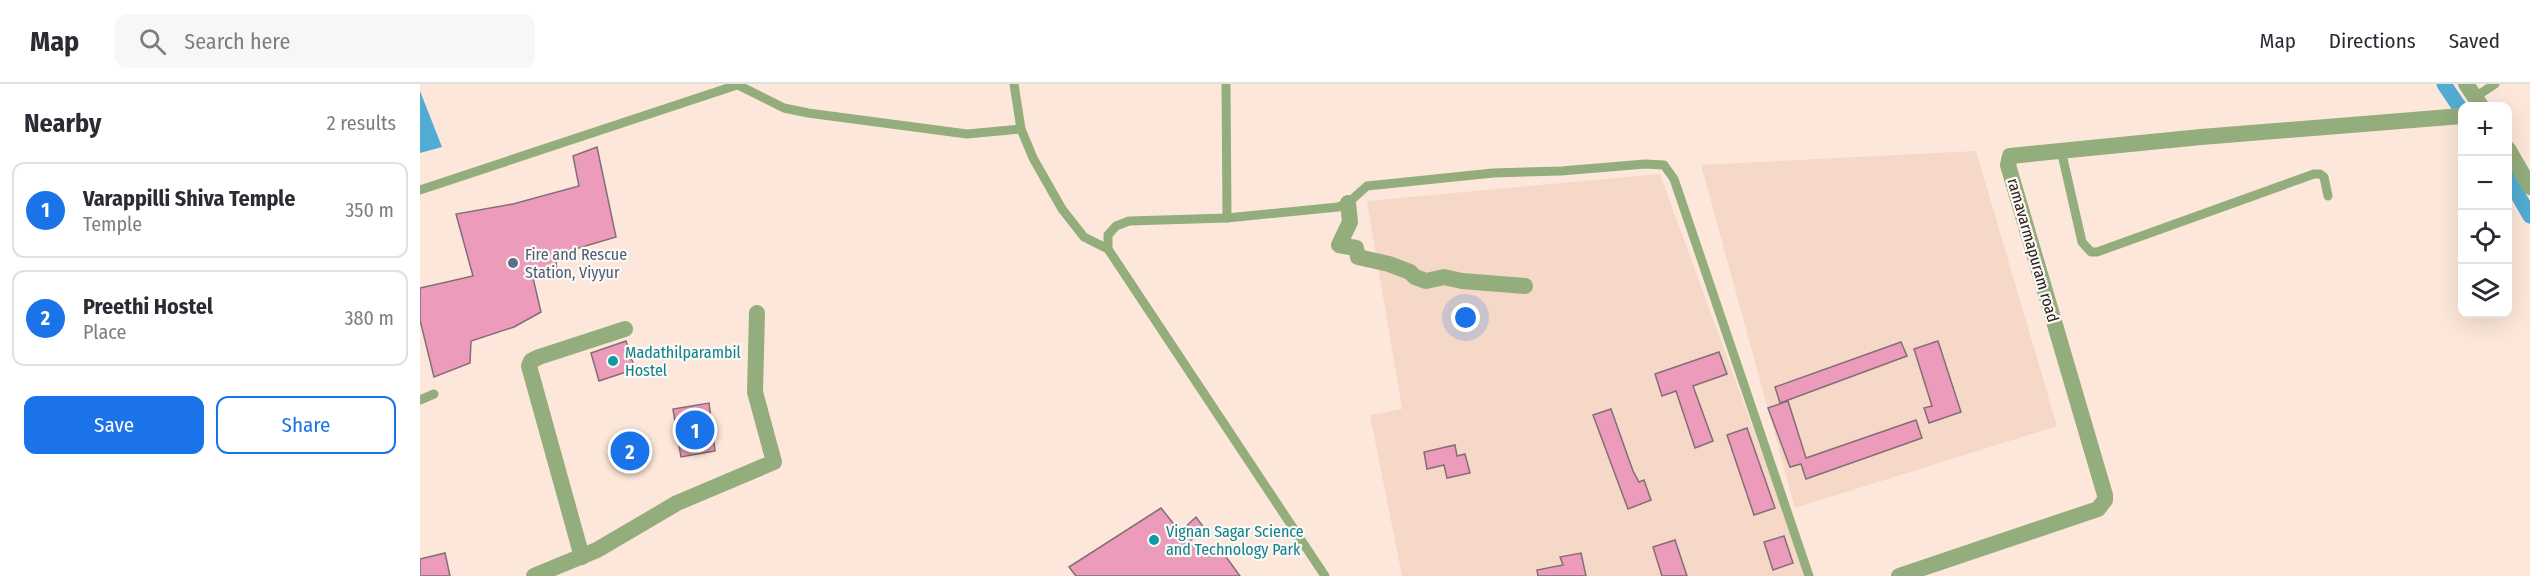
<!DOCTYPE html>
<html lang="en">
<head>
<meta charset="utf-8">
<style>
  :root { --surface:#fff; --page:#f7f7f7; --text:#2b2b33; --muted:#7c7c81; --line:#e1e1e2; --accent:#1a73e8 }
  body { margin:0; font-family:"Fira Sans Condensed",sans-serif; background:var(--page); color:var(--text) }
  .controls { position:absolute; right:18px; top:18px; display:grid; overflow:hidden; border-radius:12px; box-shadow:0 6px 24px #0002 }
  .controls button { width:54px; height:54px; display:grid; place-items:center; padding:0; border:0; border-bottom:2px solid var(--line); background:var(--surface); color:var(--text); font:30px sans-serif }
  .you { position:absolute; left:1046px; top:234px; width:21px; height:21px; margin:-15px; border:4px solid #fff; border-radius:50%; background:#1a73e8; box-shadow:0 0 0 9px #1a73e833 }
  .badge { display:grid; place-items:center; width:39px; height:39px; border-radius:50%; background:var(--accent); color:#fff; font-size:20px; font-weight:700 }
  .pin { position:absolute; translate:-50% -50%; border:3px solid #fff; box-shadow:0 2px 6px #0006 }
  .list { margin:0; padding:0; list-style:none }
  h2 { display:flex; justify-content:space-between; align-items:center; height:78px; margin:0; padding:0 24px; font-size:26px }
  h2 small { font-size:20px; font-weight:400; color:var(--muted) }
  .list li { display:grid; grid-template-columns:39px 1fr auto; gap:18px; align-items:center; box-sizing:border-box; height:96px; margin:0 12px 12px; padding:0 12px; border:2px solid var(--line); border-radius:12px }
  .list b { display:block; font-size:22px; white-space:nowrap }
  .list p { margin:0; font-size:20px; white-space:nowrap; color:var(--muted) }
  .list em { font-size:20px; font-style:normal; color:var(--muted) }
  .actions { display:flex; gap:12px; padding:18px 24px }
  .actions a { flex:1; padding:14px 0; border:2px solid var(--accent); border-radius:12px; text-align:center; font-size:21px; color:var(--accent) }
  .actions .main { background:var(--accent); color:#fff }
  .icon { flex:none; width:33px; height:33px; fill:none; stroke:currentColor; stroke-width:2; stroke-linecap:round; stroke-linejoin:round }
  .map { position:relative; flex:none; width:2110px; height:492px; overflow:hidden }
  header { display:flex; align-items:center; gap:36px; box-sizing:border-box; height:84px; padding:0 30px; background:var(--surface); border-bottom:2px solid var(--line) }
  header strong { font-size:28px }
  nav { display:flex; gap:33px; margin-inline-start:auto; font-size:21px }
  .search { width:420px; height:54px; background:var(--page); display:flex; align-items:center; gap:15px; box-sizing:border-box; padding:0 21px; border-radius:12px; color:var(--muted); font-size:22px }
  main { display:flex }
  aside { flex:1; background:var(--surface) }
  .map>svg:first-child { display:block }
  .built { fill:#f5d8c8 }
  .water { fill:#51acd3 }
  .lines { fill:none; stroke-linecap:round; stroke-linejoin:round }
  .canal { stroke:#51acd3; stroke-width:15 }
  .building { fill:#ec9bbb; stroke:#836e76; stroke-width:1.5 }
  .service { stroke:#94ad7c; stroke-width:9 }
  .minor { stroke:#94ad7c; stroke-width:16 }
  .tertiary { stroke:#94ad7c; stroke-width:16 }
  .service-dot { fill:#5c6f8a; stroke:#fcf8f5; stroke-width:2 }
  .culture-dot { fill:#0f9aa8; stroke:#fcf8f5; stroke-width:2 }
  .labels { text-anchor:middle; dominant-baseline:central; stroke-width:4.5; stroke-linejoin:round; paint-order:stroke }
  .street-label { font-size:16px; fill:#29211d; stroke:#fcf8f5 }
  .service-label { font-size:16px; fill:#4e5e75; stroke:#fcf8f5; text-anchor:start }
  .culture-label { font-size:16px; fill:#0d838f; stroke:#fcf8f5; text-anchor:start }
</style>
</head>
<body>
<header>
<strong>Map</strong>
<div class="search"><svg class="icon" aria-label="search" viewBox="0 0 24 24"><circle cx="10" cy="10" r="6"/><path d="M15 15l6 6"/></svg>Search here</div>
<nav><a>Map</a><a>Directions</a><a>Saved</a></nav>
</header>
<main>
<aside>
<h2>Nearby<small>2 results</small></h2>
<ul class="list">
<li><span class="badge">1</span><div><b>Varappilli Shiva Temple</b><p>Temple</p></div><em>350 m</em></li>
<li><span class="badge">2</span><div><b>Preethi Hostel</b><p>Place</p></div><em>380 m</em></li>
</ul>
<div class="actions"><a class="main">Save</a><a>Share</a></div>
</aside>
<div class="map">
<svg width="2110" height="492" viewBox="0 0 2110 492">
  <rect width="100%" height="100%" fill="#fde7da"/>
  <g class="built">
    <path d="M 1556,67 L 1637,342 L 1375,424 L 1281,81 Z"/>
    <path d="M 1240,90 L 1387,492 L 982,492 L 950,331 L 982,325 L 947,117 Z"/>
  </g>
  <path class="water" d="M 0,7 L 22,63 L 0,69 Z"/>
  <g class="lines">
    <g class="canal">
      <path d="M 2024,0 L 2042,27"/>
      <path d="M 2088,94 L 2110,132"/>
    </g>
  </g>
  <g class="building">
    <path d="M 177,63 L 196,153 L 135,171 L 137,186 L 113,194 L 121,228 L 94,243 L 51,257 L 50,279 L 14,293 L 0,236 L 0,204 L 53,192 L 36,130 L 93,120 L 159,102 L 153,72 Z"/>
    <path d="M 206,257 L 215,285 L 179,297 L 171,269 Z"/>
    <path d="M 1518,257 L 1541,328 L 1509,339 L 1504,324 L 1512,322 L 1494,265 Z"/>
    <path d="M 1481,258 L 1487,272 L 1360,319 L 1355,303 Z"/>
    <path d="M 1299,268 L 1307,290 L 1273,302 L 1293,357 L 1275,364 L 1256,307 L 1242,312 L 1235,290 Z"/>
    <path d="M 1368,317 L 1386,374 L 1496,336 L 1502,354 L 1386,395 L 1381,380 L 1370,383 L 1348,324 Z"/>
    <path d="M 289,319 L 295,367 L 261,373 L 253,325 Z"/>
    <path d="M 1191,325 L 1213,387 L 1219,398 L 1224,396 L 1231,416 L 1208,425 L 1173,331 Z"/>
    <path d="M 1327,344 L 1355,424 L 1334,431 L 1307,351 Z"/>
    <path d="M 222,356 L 225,373 L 199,379 L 194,362 Z"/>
    <path d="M 1035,361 L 1037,372 L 1045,370 L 1050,389 L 1027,394 L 1024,381 L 1007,385 L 1004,368 Z"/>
    <path d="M 741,424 L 760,448 L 776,433 L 785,445 L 765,461 L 801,466 L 820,492 L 656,492 L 649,483 Z"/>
    <path d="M 1364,452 L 1373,479 L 1353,486 L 1344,458 Z"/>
    <path d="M 1255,456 L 1267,492 L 1242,492 L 1233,463 Z"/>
    <path d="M 25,469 L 30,492 L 0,492 L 0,475 Z"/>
    <path d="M 1161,469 L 1166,492 L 1118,492 L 1117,486 L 1143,481 L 1140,473 Z"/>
  </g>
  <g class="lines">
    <g class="service">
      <path d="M 594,0 L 601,45 L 613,74 L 642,125 L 664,153 L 688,165"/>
      <path d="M 806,0 L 807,134"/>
      <path d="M 320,2 L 364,24 L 388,29 L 547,50 L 601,45"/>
      <path d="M 2055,13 L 2075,0"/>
      <path d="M 1641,66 L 1662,158 L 1671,168 L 1677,168 L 1894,90 L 1900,90 L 1904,93 L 1908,112"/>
      <path d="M 0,106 L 320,0"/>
      <path d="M 0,316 L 14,310"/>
      <path d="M 905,492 L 688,165 L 688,151 L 696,142 L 709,137 L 807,134 L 918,123 L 928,119 L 947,102 L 1073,89 L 1141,87 L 1225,80 L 1244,81 L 1254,95 L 1389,492"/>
    </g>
    <g class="minor">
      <path d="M 928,119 L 930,138 L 919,161 L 936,164 L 938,173 L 969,180 L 990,188 L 995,193 L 1006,197 L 1024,193 L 1042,197 L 1105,202"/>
      <path d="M 162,473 L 109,282 L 111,277 L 119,273 L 205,245"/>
      <path d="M 114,492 L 177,466 L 257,419 L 354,378 L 335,308 L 337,229"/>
      <path d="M 1479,492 L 1678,425 L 1685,416 L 1685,411 L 1588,81 L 1590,72 L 1781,53 L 2042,32"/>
    </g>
    <g class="tertiary">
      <path d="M 2046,0 L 2061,22"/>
      <path d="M 2088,65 L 2110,103"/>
    </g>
  </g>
  <circle class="service-dot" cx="93" cy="179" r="6"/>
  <g class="culture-dot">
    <circle cx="193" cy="277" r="6"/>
    <circle cx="734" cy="456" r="6"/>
  </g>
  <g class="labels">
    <g class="street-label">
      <text transform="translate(1613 166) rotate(74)">ramavarmapuram road</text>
    </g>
    <g class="service-label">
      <text x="105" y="170">Fire and Rescue<tspan x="105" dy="18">Station, Viyyur</tspan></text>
    </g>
    <g class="culture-label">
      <text x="205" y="268">Madathilparambil<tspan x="205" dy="18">Hostel</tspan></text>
      <text x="746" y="447">Vignan Sagar Science<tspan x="746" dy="18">and Technology Park</tspan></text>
    </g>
  </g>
</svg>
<div class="controls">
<button>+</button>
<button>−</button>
<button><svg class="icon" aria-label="locate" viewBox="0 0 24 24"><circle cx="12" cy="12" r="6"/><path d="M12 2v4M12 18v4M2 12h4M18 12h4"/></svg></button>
<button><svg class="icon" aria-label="layers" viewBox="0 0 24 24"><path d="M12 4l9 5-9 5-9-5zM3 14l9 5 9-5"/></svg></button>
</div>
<div class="you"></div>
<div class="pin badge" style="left:275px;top:346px">1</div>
<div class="pin badge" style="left:210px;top:367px">2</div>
</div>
</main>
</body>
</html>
